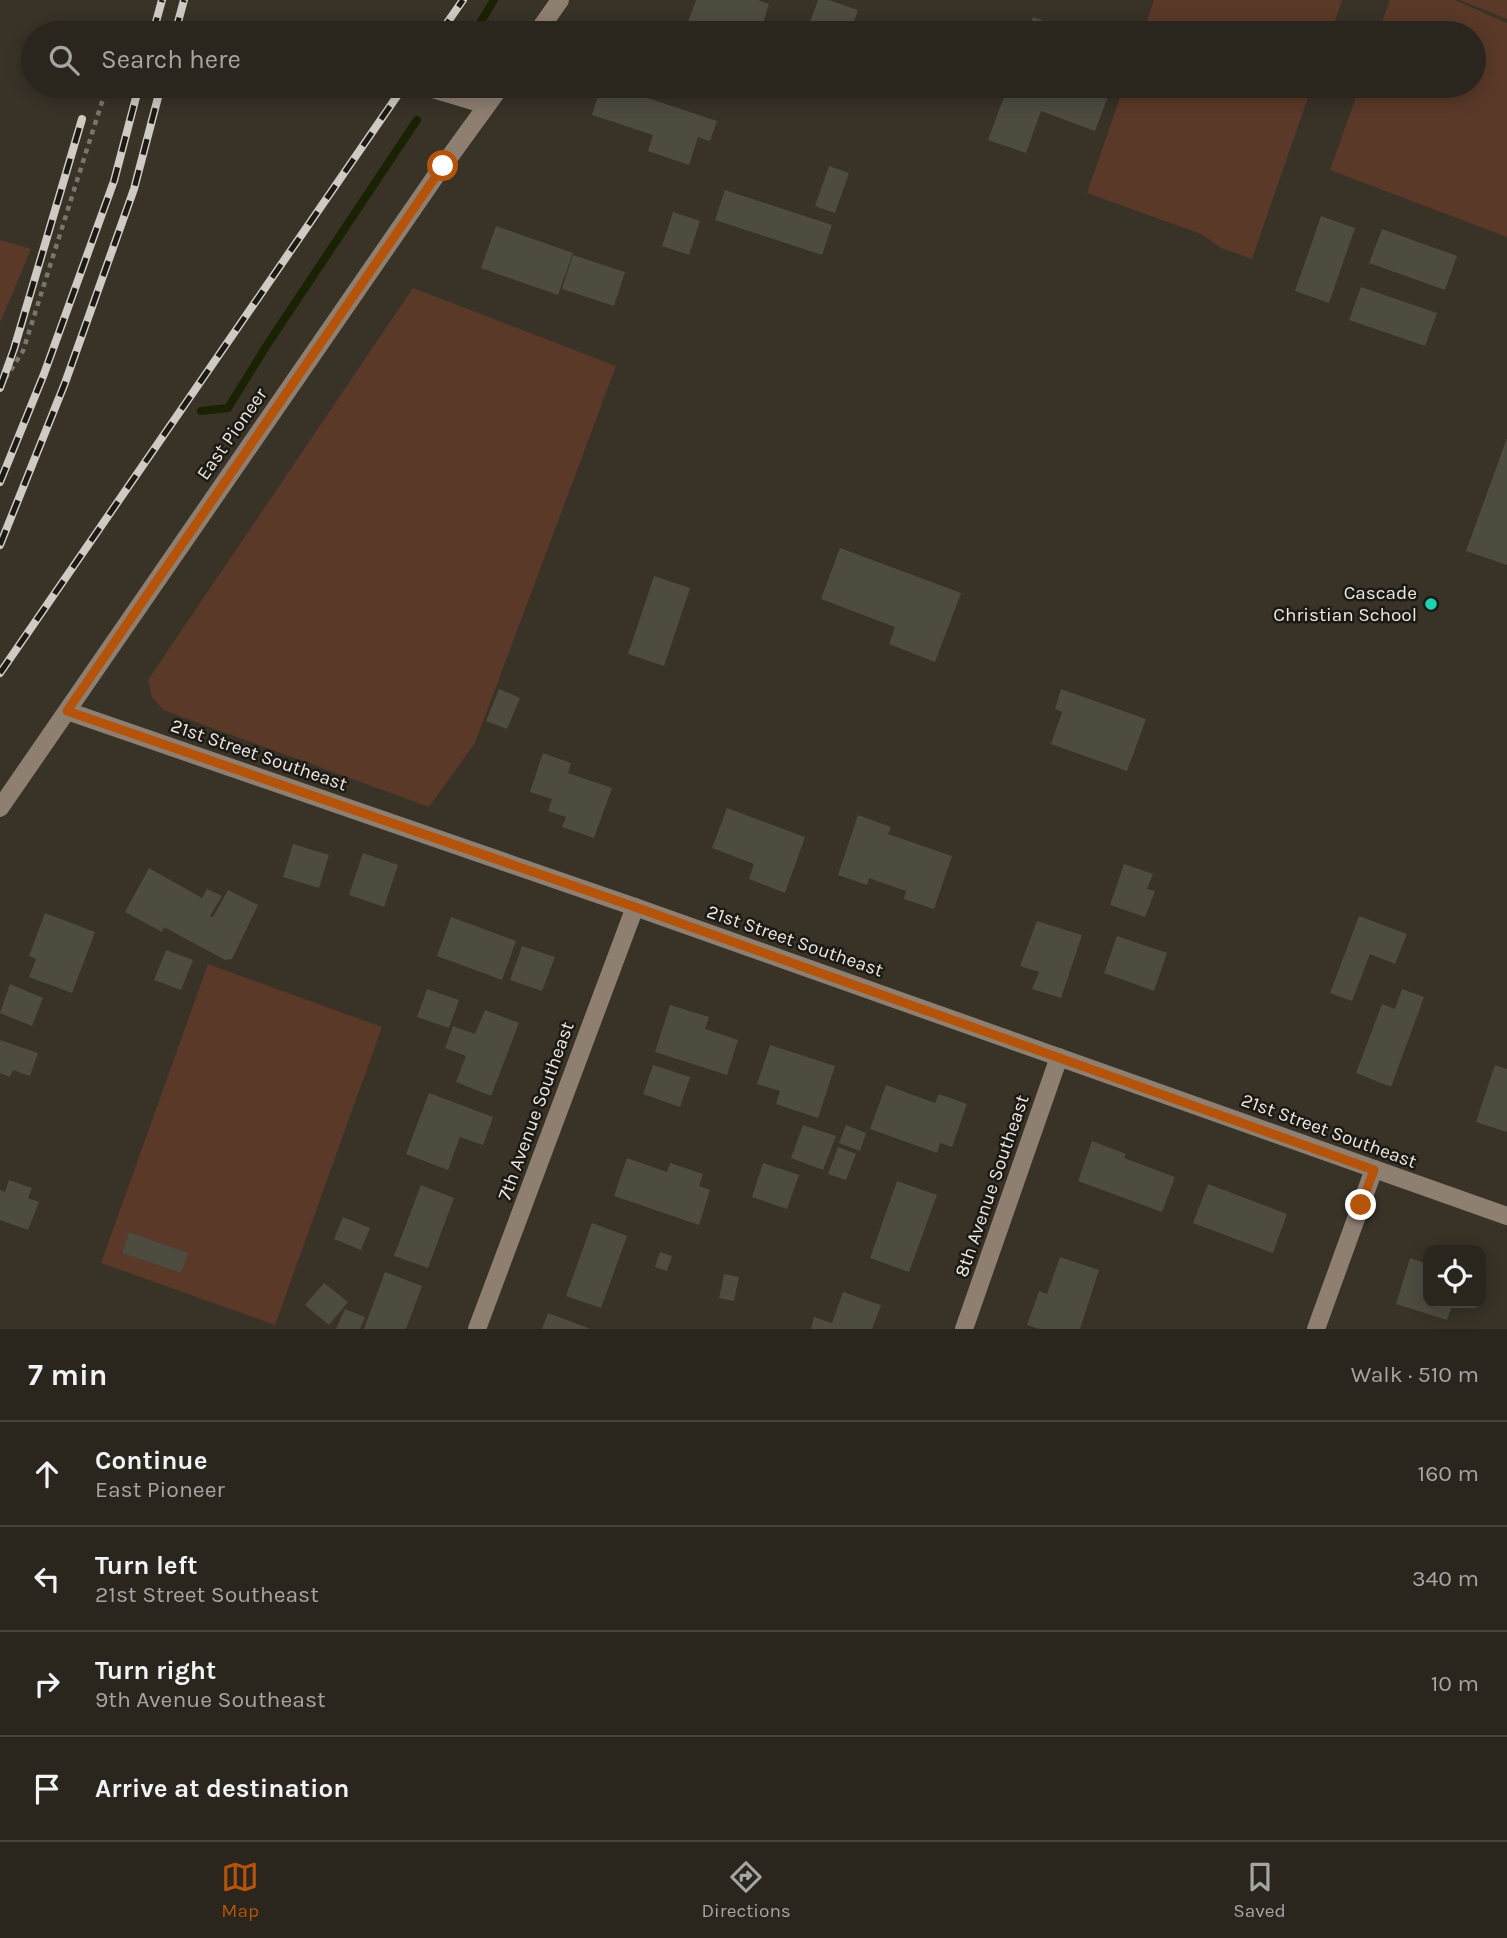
<!DOCTYPE html>
<html lang="en">
<head>
<meta charset="utf-8">
<style>
  :root { --surface:#2a261d; --page:#36322a; --text:#f1f3f6; --muted:#a5a5a4; --line:#46433b; --accent:#b45309 }
  body { margin:0; font-family:Karla,sans-serif; background:var(--page); color:var(--text) }
  .controls { position:absolute; right:21px; bottom:21px; display:grid; overflow:hidden; border-radius:14px; box-shadow:0 4px 18px #0003 }
  .controls button { width:63px; height:63px; display:grid; place-items:center; padding:0; border:0; border-bottom:2px solid var(--line); background:var(--surface); color:var(--text); font:35px sans-serif }
  .stop { position:absolute; width:21px; height:21px; margin:-16px; border:5px solid #b45309; border-radius:50%; background:#fff }
  .stop.end { background:#b45309; border-color:#fff; box-shadow:0 2px 7px #0008 }
  .list { margin:0; padding:0; list-style:none }
  h2 { display:flex; justify-content:space-between; align-items:center; height:91px; margin:0; padding:0 28px; font-size:30px }
  h2 small { font-size:23px; font-weight:400; color:var(--muted) }
  .list li { display:grid; grid-template-columns:46px 1fr auto; gap:21px; align-items:center; box-sizing:border-box; height:105px; padding:0 28px; border-top:2px solid var(--line) }
  .list b { display:block; font-size:26px; white-space:nowrap }
  .list p { margin:0; font-size:23px; white-space:nowrap; color:var(--muted) }
  .list em { font-size:23px; font-style:normal; color:var(--muted) }
  .icon { flex:none; width:38px; height:38px; fill:none; stroke:currentColor; stroke-width:2; stroke-linecap:round; stroke-linejoin:round }
  .map { position:relative; flex:none; width:1507px; height:1329px; overflow:hidden }
  .search { position:absolute; background:var(--surface); box-shadow:0 4px 18px #0003; left:21px; right:21px; top:21px; height:77px; display:flex; align-items:center; gap:18px; box-sizing:border-box; padding:0 24px; border-radius:38px; color:var(--muted); font-size:26px }
  .sheet { height:511px; background:var(--surface) }
  nav { display:flex; justify-content:space-around; align-items:center; box-sizing:border-box; height:98px; border-top:2px solid var(--line); background:var(--surface); font-size:19px; color:var(--muted) }
  nav a { display:grid; justify-items:center; gap:4px }
  nav .on { color:var(--accent) }
  .map>svg:first-child { display:block }
  .green { fill:#5a3929; fill-rule:evenodd }
  .lines { fill:none; stroke-linecap:round; stroke-linejoin:round }
  .stream { stroke:#1b2103; stroke-width:8 }
  .building { fill:#4e4c3f }
  .path { stroke:#7b766c; stroke-width:4.5; stroke-dasharray:5 5; stroke-linecap:butt }
  .minor { stroke:#8e7f71; stroke-width:18 }
  .rail-casing { stroke:#cfcbc4; stroke-width:8 }
  .rail { stroke:#1d1a15; stroke-width:5; stroke-dasharray:16; stroke-linecap:butt }
  .route { stroke:#b45309; stroke-width:9 }
  .poi-dot { fill:#1bd5b1; stroke:#1d1a15; stroke-width:2.5 }
  .labels { text-anchor:middle; dominant-baseline:central; stroke-width:5; stroke-linejoin:round; paint-order:stroke }
  .street-label { font-size:19px; fill:#ece9e2; stroke:#1d1a15 }
  .poi-label { font-size:19px; fill:#ece9e2; stroke:#1d1a15; text-anchor:end }
</style>
</head>
<body>
<div class="map">
<svg width="1507" height="1329" viewBox="0 0 1507 1329">
  <rect width="100%" height="100%" fill="#383227"/>
  <g class="green">
    <path d="M 1154,0 L 1342,0 L 1331,33 L 1143,33 Z"/>
    <path d="M 1390,0 L 1455,0 L 1507,23 L 1507,237 L 1330,170 L 1360,86 L 1474,86 L 1474,33 L 1378,33 Z"/>
    <path d="M 1459,0 L 1507,0 L 1507,19 Z"/>
    <path d="M 1124,86 L 1312,86 L 1252,259 L 1221,248 L 1201,234 L 1087,193 Z"/>
    <path d="M 0,240 L 31,249 L 0,323 Z"/>
    <path d="M 413,288 L 616,366 L 475,743 L 429,807 L 163,710 L 152,697 L 148,680 Z"/>
    <path d="M 208,964 L 382,1027 L 275,1325 L 101,1263 ZM 129,1232 L 187,1253 L 181,1273 L 122,1253 Z"/>
  </g>
  <g class="lines">
    <g class="stream">
      <path d="M 474,33 L 494,0"/>
      <path d="M 201,411 L 228,408 L 267,345 L 417,120"/>
    </g>
  </g>
  <g class="building">
    <path d="M 696,0 L 758,0 L 769,4 L 761,29 L 743,22 L 739,33 L 684,33 Z"/>
    <path d="M 818,0 L 829,0 L 858,10 L 850,33 L 806,33 Z"/>
    <path d="M 1033,17 L 1071,31 L 1070,33 L 1027,33 Z"/>
    <path d="M 601,86 L 611,86 L 717,121 L 710,141 L 698,137 L 689,165 L 648,151 L 653,135 L 592,115 Z"/>
    <path d="M 1008,86 L 1112,86 L 1095,131 L 1041,111 L 1026,153 L 988,140 Z"/>
    <path d="M 829,166 L 849,173 L 835,213 L 815,206 Z"/>
    <path d="M 725,190 L 832,225 L 822,255 L 715,220 Z"/>
    <path d="M 673,212 L 700,221 L 689,255 L 662,246 Z"/>
    <path d="M 1321,216 L 1355,228 L 1329,303 L 1295,291 Z"/>
    <path d="M 496,226 L 573,253 L 558,295 L 481,268 Z"/>
    <path d="M 1382,229 L 1457,256 L 1445,290 L 1369,263 Z"/>
    <path d="M 573,255 L 625,272 L 614,306 L 562,289 Z"/>
    <path d="M 1361,287 L 1437,313 L 1425,346 L 1349,320 Z"/>
    <path d="M 1507,438 L 1507,565 L 1466,551 Z"/>
    <path d="M 840,548 L 961,593 L 935,662 L 889,644 L 895,627 L 821,599 Z"/>
    <path d="M 654,576 L 690,588 L 664,666 L 628,654 Z"/>
    <path d="M 499,689 L 520,698 L 507,729 L 486,721 Z"/>
    <path d="M 1061,689 L 1146,719 L 1127,771 L 1051,744 L 1062,712 L 1055,709 Z"/>
    <path d="M 543,753 L 571,763 L 568,773 L 612,788 L 594,838 L 562,827 L 566,817 L 548,811 L 552,799 L 530,792 Z"/>
    <path d="M 727,808 L 805,837 L 785,893 L 749,879 L 754,864 L 712,848 Z"/>
    <path d="M 858,815 L 891,827 L 888,834 L 952,856 L 934,909 L 904,899 L 906,891 L 869,878 L 867,885 L 838,875 Z"/>
    <path d="M 293,844 L 329,855 L 319,888 L 283,877 Z"/>
    <path d="M 363,853 L 398,865 L 384,907 L 349,895 Z"/>
    <path d="M 1124,864 L 1153,874 L 1147,889 L 1155,891 L 1145,917 L 1110,905 Z"/>
    <path d="M 149,868 L 202,898 L 207,889 L 222,896 L 210,916 L 213,917 L 228,890 L 258,905 L 232,959 L 225,960 L 164,927 L 162,932 L 125,912 Z"/>
    <path d="M 45,913 L 95,932 L 72,993 L 29,977 L 36,959 L 29,956 Z"/>
    <path d="M 1359,916 L 1407,934 L 1395,964 L 1370,954 L 1352,1001 L 1330,993 Z"/>
    <path d="M 451,917 L 516,941 L 502,980 L 437,956 Z"/>
    <path d="M 1037,921 L 1082,935 L 1061,998 L 1032,989 L 1039,972 L 1020,966 Z"/>
    <path d="M 1117,936 L 1167,953 L 1154,991 L 1104,973 Z"/>
    <path d="M 522,946 L 555,957 L 542,991 L 510,980 Z"/>
    <path d="M 166,950 L 193,960 L 181,990 L 154,980 Z"/>
    <path d="M 10,984 L 43,998 L 32,1026 L 0,1013 Z"/>
    <path d="M 427,989 L 459,1000 L 449,1028 L 417,1017 Z"/>
    <path d="M 1402,989 L 1424,997 L 1391,1087 L 1356,1073 L 1382,1004 L 1395,1009 Z"/>
    <path d="M 670,1005 L 709,1017 L 705,1029 L 738,1040 L 727,1075 L 655,1052 Z"/>
    <path d="M 485,1010 L 519,1023 L 491,1096 L 456,1082 L 466,1056 L 445,1048 L 453,1026 L 475,1034 Z"/>
    <path d="M 0,1040 L 38,1053 L 30,1076 L 13,1070 L 10,1077 L 0,1073 Z"/>
    <path d="M 770,1045 L 835,1066 L 818,1118 L 776,1104 L 780,1091 L 757,1084 Z"/>
    <path d="M 653,1065 L 690,1077 L 680,1107 L 643,1094 Z"/>
    <path d="M 1495,1065 L 1507,1069 L 1507,1132 L 1476,1122 Z"/>
    <path d="M 886,1085 L 935,1103 L 939,1094 L 967,1104 L 952,1147 L 940,1143 L 937,1153 L 870,1129 Z"/>
    <path d="M 429,1093 L 493,1117 L 483,1145 L 460,1137 L 448,1170 L 406,1154 Z"/>
    <path d="M 803,1125 L 836,1136 L 823,1170 L 791,1158 Z"/>
    <path d="M 846,1125 L 866,1133 L 860,1151 L 839,1143 Z"/>
    <path d="M 1092,1141 L 1126,1154 L 1124,1158 L 1175,1177 L 1162,1212 L 1078,1181 Z"/>
    <path d="M 838,1147 L 856,1154 L 846,1180 L 828,1174 Z"/>
    <path d="M 627,1158 L 667,1172 L 670,1163 L 703,1174 L 699,1186 L 710,1190 L 699,1225 L 614,1196 Z"/>
    <path d="M 763,1163 L 799,1175 L 787,1209 L 752,1197 Z"/>
    <path d="M 9,1180 L 32,1188 L 28,1198 L 39,1202 L 28,1230 L 0,1220 L 0,1190 L 5,1192 Z"/>
    <path d="M 897,1181 L 937,1195 L 909,1272 L 870,1258 Z"/>
    <path d="M 1208,1184 L 1287,1214 L 1273,1253 L 1193,1223 Z"/>
    <path d="M 421,1185 L 454,1198 L 428,1268 L 394,1256 Z"/>
    <path d="M 343,1217 L 370,1228 L 361,1250 L 334,1239 Z"/>
    <path d="M 592,1223 L 627,1236 L 601,1308 L 566,1296 Z"/>
    <path d="M 129,1232 L 188,1253 L 181,1273 L 122,1253 Z"/>
    <path d="M 660,1252 L 672,1256 L 667,1271 L 655,1267 Z"/>
    <path d="M 1060,1257 L 1099,1270 L 1080,1329 L 1039,1329 L 1027,1325 L 1039,1291 L 1047,1294 Z"/>
    <path d="M 1410,1258 L 1428,1264 L 1428,1303 L 1453,1303 L 1447,1320 L 1396,1304 Z"/>
    <path d="M 385,1272 L 422,1286 L 406,1329 L 364,1329 Z"/>
    <path d="M 724,1274 L 739,1277 L 734,1301 L 719,1298 Z"/>
    <path d="M 324,1283 L 348,1302 L 329,1325 L 305,1305 Z"/>
    <path d="M 843,1292 L 881,1305 L 872,1329 L 811,1329 L 814,1317 L 832,1323 Z"/>
    <path d="M 345,1309 L 365,1317 L 360,1329 L 336,1329 Z"/>
    <path d="M 548,1313 L 591,1329 L 542,1329 Z"/>
  </g>
  <g class="lines">
    <path class="path" d="M 0,387 L 23,351 L 107,86"/>
    <g class="minor">
      <path d="M 537,33 L 560,0"/>
      <path d="M 423,86 L 487,105"/>
      <path d="M 67,711 L 635,907 L 1507,1216"/>
      <path d="M 0,808 L 435,177 L 501,86"/>
      <path d="M 477,1329 L 635,907"/>
      <path d="M 964,1329 L 1059,1057"/>
      <path d="M 1316,1329 L 1374,1169"/>
    </g>
    <defs>
      <g id="rail">
        <path d="M 153,33 L 162,0"/>
        <path d="M 175,33 L 184,0"/>
        <path d="M 440,33 L 463,0"/>
        <path d="M 0,388 L 14,349 L 82,119"/>
        <path d="M 0,482 L 44,374 L 114,181 L 139,86"/>
        <path d="M 0,545 L 65,383 L 134,189 L 161,86"/>
        <path d="M 0,673 L 404,86"/>
      </g>
    </defs>
    <use href="#rail" class="rail-casing"/>
    <use href="#rail" class="rail"/>
  </g>
  <g class="lines">
    <path class="route" d="M 443,166 L 67,711 L 635,907 L 1374,1170 L 1361,1205"/>
  </g>
  <circle class="poi-dot" cx="1431" cy="604" r="7"/>
  <g class="labels">
    <g class="street-label">
      <text transform="translate(232 434) rotate(-55)">East Pioneer</text>
      <text transform="translate(259 755) rotate(19)">21st Street Southeast</text>
      <text transform="translate(795 941) rotate(19)">21st Street Southeast</text>
      <text transform="translate(536 1111) rotate(-70)">7th Avenue Southeast</text>
      <text transform="translate(1329 1131) rotate(20)">21st Street Southeast</text>
      <text transform="translate(992 1186) rotate(-71)">8th Avenue Southeast</text>
    </g>
    <g class="poi-label">
      <text x="1417" y="593">Cascade<tspan x="1417" dy="22">Christian School</tspan></text>
    </g>
  </g>
</svg>
<div class="controls">
<button><svg class="icon" aria-label="locate" viewBox="0 0 24 24"><circle cx="12" cy="12" r="6"/><path d="M12 2v4M12 18v4M2 12h4M18 12h4"/></svg></button>
</div>
<div class="stop" style="left:443px;top:166px"></div>
<div class="stop end" style="left:1361px;top:1205px"></div>
<div class="search"><svg class="icon" aria-label="search" viewBox="0 0 24 24"><circle cx="10" cy="10" r="6"/><path d="M15 15l6 6"/></svg>Search here</div>
</div>
<section class="sheet">
<h2>7 min<small>Walk · 510 m</small></h2>
<ul class="list">
<li><svg class="icon" aria-label="ahead" viewBox="0 0 24 24"><path d="M12 20V5M6 11l6-6 6 6"/></svg><div><b>Continue</b><p>East Pioneer</p></div><em>160 m</em></li>
<li><svg class="icon" aria-label="left" viewBox="0 0 24 24"><path d="M17 20v-9H6M10 6l-5 5 5 5"/></svg><div><b>Turn left</b><p>21st Street Southeast</p></div><em>340 m</em></li>
<li><svg class="icon" aria-label="right" viewBox="0 0 24 24"><path d="M7 20v-9h11M14 6l5 5-5 5"/></svg><div><b>Turn right</b><p>9th Avenue Southeast</p></div><em>10 m</em></li>
<li><svg class="icon" aria-label="arrive" viewBox="0 0 24 24"><path d="M6 21V4h12l-3 4 3 4H6"/></svg><div><b>Arrive at destination</b></div></li>
</ul>
</section>
<nav>
<a class="on"><svg class="icon" aria-label="map" viewBox="0 0 24 24"><path d="M3 6l6-2 6 2 6-2v14l-6 2-6-2-6 2zM9 4v14M15 6v14"/></svg>Map</a>
<a><svg class="icon" aria-label="directions" viewBox="0 0 24 24"><path d="M12 3l9 9-9 9-9-9zM9 14v-3h6M13 9l2 2-2 2"/></svg>Directions</a>
<a><svg class="icon" aria-label="saved" viewBox="0 0 24 24"><path d="M7 4h10v16l-5-4-5 4z"/></svg>Saved</a>
</nav>
</body>
</html>
